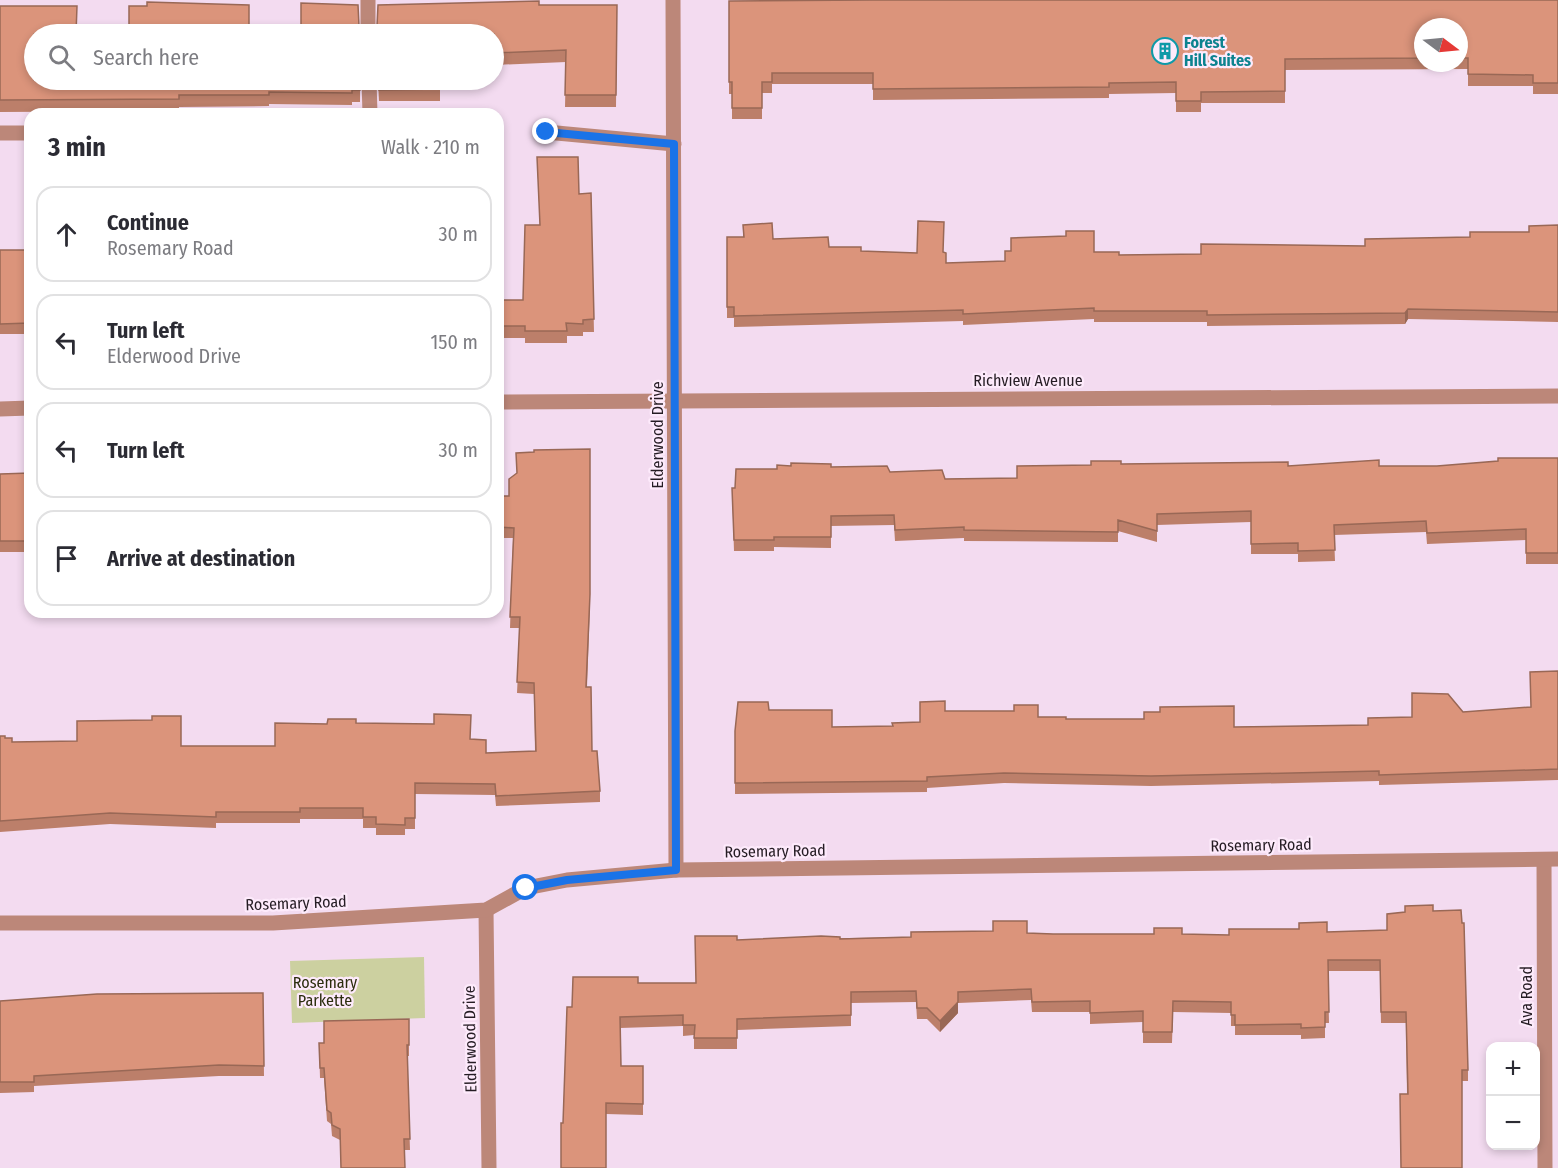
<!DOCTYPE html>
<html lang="en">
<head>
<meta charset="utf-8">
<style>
  :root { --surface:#fff; --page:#f7f7f7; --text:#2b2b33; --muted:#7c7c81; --line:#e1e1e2 }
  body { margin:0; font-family:"Fira Sans Condensed",sans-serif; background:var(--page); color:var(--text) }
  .controls { position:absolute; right:18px; bottom:18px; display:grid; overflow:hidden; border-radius:12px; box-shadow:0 3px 9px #0003 }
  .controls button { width:54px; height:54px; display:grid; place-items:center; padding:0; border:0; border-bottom:2px solid var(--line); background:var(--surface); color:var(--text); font:30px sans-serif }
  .compass { position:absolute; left:1414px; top:18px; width:54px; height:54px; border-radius:50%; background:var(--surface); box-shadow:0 3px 9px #0003; rotate:106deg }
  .stop { position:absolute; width:18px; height:18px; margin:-14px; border:4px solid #1a73e8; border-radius:50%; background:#fff }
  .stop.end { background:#1a73e8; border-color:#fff; box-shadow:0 2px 6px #0008 }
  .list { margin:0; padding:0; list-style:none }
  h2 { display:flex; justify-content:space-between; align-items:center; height:78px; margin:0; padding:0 24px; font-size:26px }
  h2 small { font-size:20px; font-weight:400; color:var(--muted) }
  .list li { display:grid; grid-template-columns:39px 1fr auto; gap:18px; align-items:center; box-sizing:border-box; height:96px; margin:0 12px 12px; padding:0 12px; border:2px solid var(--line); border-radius:18px }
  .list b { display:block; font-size:22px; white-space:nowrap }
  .list p { margin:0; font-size:20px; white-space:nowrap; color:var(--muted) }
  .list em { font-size:20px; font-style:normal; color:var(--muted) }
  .icon { flex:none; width:33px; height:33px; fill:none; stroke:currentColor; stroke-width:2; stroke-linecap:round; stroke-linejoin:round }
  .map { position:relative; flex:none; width:1558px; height:1168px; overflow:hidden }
  .search { position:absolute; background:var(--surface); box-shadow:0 3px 9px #0003; left:24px; top:24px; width:480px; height:66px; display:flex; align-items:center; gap:15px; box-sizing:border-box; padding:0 21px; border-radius:33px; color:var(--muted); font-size:22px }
  .panel { position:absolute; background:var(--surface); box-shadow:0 3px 9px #0003; left:24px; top:108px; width:480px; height:510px; border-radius:18px }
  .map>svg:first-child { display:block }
  .green { fill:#ccd0a0 }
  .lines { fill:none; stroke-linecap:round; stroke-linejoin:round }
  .lane { stroke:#bc8779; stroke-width:15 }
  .street { stroke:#bc8779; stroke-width:15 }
  .wall { fill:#bc7f6a; fill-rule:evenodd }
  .shaded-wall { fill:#996856 }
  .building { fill:#db947b; stroke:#996856; stroke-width:1.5 }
  .route { stroke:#1a73e8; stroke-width:8 }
  .labels { text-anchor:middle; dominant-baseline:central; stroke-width:4.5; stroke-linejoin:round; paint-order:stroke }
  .culture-label { font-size:16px; font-weight:bold; fill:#0d838f; stroke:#fdeafb; text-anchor:start }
  .street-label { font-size:16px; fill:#251c24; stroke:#fdeafb }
  .park-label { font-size:16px; fill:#2b2d0d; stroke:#fdeafb }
</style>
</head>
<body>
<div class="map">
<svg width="1558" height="1168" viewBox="0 0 1558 1168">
  <rect width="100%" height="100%" fill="#f3dbf0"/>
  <path class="green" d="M 424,957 L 425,1018 L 292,1023 L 290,961 Z"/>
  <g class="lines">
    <g class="lane">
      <path d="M 368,0 L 368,34"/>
      <path d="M 369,80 L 370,114"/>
      <path d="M 546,132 L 674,144"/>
      <path d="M 0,133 L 30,133"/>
    </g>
    <g class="street">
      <path d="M 673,0 L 676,870"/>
      <path d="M 498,402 L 1558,396"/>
      <path d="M 0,409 L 30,408"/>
      <path d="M 1544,860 L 1545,1168"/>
      <path d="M 486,910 L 489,1168"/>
      <path d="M 0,923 L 273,923 L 486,910 L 526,888 L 567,880 L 676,870 L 1558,859"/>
    </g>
  </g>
  <g class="wall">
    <path d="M 1558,0 L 1558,94 L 1533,94 L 1533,86 L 1468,86 L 1468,69 L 1285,70 L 1285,103 L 1201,103 L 1201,112 L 1176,112 L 1176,93 L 1109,94 L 1109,98 L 873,100 L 873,84 L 772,84 L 772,93 L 762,93 L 762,119 L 732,119 L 732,94 L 729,94 L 729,1 ZM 1423,27 L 1459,27 L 1459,63 L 1423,63 Z"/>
    <path d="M 539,5 L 617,5 L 616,107 L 565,107 L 566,62 L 494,65 L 494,34 L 301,34 L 359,26 L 367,32 Z"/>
    <path d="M 0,6 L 34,80 L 360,80 L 360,102 L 352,102 L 352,105 L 269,104 L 269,106 L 179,107 L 179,111 L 0,112 Z"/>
    <path d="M 378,80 L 440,80 L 440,101 L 379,101 Z"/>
    <path d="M 537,157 L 579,194 L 591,193 L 594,332 L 583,332 L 583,336 L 567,336 L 567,343 L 525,343 L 525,338 L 498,338 L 498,300 L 523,300 L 540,225 Z"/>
    <path d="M 743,225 L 773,239 L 829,247 L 861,251 L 917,253 L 943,252 L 946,263 L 1005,261 L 1094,252 L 1119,255 L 1201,254 L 1365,246 L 1529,232 L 1558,225 L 1558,322 L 1408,319 L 1405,324 L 1207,326 L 1207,322 L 1094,322 L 1094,319 L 963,325 L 963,321 L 734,327 L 734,318 L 727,318 L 727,237 L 743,237 Z"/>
    <rect x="0" y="250" width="30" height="84"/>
    <path d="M 1558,458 L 1558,564 L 1526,564 L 1526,540 L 1427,544 L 1426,532 L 1334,535 L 1335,561 L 1298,562 L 1298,554 L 1251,554 L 1251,522 L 1157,525 L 1157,542 L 1118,531 L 1118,542 L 964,541 L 964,538 L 895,541 L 894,525 L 831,526 L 831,548 L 774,547 L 774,551 L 734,551 L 732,488 L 735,488 L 777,469 L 831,467 L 890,472 L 945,479 L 1017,478 L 1091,465 L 1121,464 L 1288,466 L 1437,466 Z"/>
    <path d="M 30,473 L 30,552 L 0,552 L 0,474 Z"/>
    <path d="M 498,496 L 590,605 L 587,687 L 592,751 L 600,791 L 600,802 L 496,806 L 495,795 L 415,794 L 415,829 L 405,829 L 405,835 L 376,835 L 376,828 L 363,828 L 363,819 L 300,819 L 300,823 L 216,823 L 216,828 L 110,824 L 0,832 L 0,736 L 12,742 L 181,746 L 275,746 L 327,724 L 356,723 L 471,739 L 486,753 L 535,751 L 534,694 L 517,693 L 520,628 L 510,628 L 513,538 L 498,538 Z"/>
    <path d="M 1558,671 L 1558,780 L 1379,785 L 1379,781 L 1151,786 L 1004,783 L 927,788 L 927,792 L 735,794 L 735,731 L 769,710 L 832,727 L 893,726 L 920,722 L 945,711 L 1066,719 L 1234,727 L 1368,725 L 1412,717 L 1463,712 L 1531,707 Z"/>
    <path d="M 1433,911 L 1468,1070 L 1468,1081 L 1462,1081 L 1407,1094 L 1406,1023 L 1381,1023 L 1380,971 L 1328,971 L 1329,1023 L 1325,1023 L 1325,1038 L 1301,1039 L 1301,1035 L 1235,1035 L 1235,1026 L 1231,1026 L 1231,1013 L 1173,1012 L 1172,1043 L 1143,1043 L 1143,1022 L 1090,1024 L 1090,1012 L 1032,1012 L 1031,1000 L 958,1003 L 958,1013 L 940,1032 L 927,1019 L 917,1019 L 916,1002 L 851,1003 L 851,1026 L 737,1030 L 737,1049 L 694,1049 L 694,1035 L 683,1036 L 683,1026 L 620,1028 L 621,1066 L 643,1066 L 643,1115 L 606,1114 L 563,1123 L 572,1007 L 638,983 L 696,983 L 737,940 L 911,937 L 1027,933 L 1053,934 L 1229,935 L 1387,930 Z"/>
    <path d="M 263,993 L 264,1076 L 219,1076 L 34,1086 L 34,1092 L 0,1093 L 0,1001 Z"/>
    <path d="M 409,1019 L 409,1056 L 407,1056 L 410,1150 L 404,1150 L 340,1140 L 332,1136 L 331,1124 L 327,1121 L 324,1078 L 320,1078 L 319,1043 L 324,1043 Z"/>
  </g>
  <g class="shaded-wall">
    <path d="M 1408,309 L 1408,319 L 1405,324 L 1405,313 Z"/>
    <path d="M 958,992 L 958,1013 L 940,1032 L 940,1021 Z"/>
  </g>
  <g class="building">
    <path d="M 872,0 L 1558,0 L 1558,83 L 1533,83 L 1533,75 L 1468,74 L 1468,58 L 1459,58 L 1459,27 L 1423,27 L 1423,58 L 1285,59 L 1285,91 L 1201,92 L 1201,101 L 1176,101 L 1176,82 L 1109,83 L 1109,87 L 873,89 L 873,73 L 772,73 L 772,82 L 762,82 L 762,108 L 732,108 L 732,82 L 729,82 L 729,1 Z"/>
    <path d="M 539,1 L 539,5 L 617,5 L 616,95 L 565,95 L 566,50 L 494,53 L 494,34 L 301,34 L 301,3 L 358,5 L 359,26 L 367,32 L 377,26 L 378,5 Z"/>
    <path d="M 147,2 L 249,5 L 249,34 L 129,34 L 129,6 L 147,6 Z"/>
    <path d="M 0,6 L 77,6 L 76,34 L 34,34 L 34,80 L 360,80 L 360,90 L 352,90 L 352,93 L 269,92 L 269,95 L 179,95 L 179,99 L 0,100 Z"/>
    <path d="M 379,80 L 440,80 L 440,89 L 379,90 Z"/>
    <path d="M 537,157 L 578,157 L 579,194 L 591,193 L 594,319 L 583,320 L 583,324 L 566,323 L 567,331 L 525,331 L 525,326 L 498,326 L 498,300 L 523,300 L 525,225 L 540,225 Z"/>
    <path d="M 918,221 L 944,222 L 943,252 L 946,253 L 946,263 L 1005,261 L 1005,251 L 1011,251 L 1011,238 L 1066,236 L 1066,231 L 1094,231 L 1094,252 L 1119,252 L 1119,255 L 1201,254 L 1201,244 L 1365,246 L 1365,239 L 1470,237 L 1470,232 L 1529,232 L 1529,226 L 1558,225 L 1558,312 L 1408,309 L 1405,313 L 1207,315 L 1207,311 L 1094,311 L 1094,308 L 963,314 L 963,310 L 734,316 L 734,307 L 727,307 L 727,237 L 744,237 L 743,225 L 772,223 L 773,239 L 828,237 L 829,247 L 861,247 L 861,251 L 917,253 Z"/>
    <path d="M 0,250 L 30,250 L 30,323 L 0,324 Z"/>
    <path d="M 590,449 L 590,594 L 586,687 L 591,687 L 592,751 L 597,751 L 600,791 L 496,796 L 495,784 L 415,783 L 415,818 L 405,818 L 405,825 L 376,824 L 376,817 L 363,817 L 363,808 L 300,808 L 300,812 L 216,812 L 216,817 L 110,813 L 0,821 L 0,736 L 5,736 L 5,738 L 12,738 L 12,742 L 77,741 L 77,721 L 152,720 L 152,716 L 181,716 L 181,746 L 275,746 L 275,723 L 327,724 L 328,719 L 356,719 L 356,723 L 434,724 L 434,714 L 471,715 L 470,739 L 486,740 L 486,753 L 536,751 L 534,683 L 517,682 L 520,617 L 510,617 L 514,528 L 498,527 L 498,496 L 509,496 L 509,479 L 517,473 L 516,453 L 534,452 L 534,450 Z"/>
    <path d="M 1498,458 L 1558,458 L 1558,553 L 1526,553 L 1526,529 L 1427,533 L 1426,521 L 1334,525 L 1335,550 L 1298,551 L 1298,543 L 1251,544 L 1251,511 L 1157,514 L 1157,531 L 1118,520 L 1118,532 L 964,530 L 964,527 L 895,530 L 894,515 L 831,516 L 831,537 L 774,537 L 774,540 L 734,540 L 732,488 L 735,488 L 736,469 L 777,469 L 777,465 L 791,466 L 791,463 L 831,464 L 831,467 L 887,466 L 890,472 L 942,470 L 945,479 L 1017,478 L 1017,466 L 1091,465 L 1091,461 L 1121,461 L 1121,464 L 1288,462 L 1288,466 L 1379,460 L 1379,466 L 1437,466 L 1498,461 Z"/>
    <path d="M 30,473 L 30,541 L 0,541 L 0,474 Z"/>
    <path d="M 1558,671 L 1558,769 L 1379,775 L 1379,771 L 1151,776 L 1004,773 L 927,777 L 927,781 L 735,783 L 735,731 L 738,702 L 768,702 L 769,710 L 832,710 L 832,727 L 893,726 L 892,723 L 920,722 L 920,702 L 945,701 L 945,711 L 1014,711 L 1014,705 L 1038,705 L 1038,717 L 1066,717 L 1066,719 L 1144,719 L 1144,712 L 1160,712 L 1160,707 L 1234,706 L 1234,727 L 1368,725 L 1368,718 L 1412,717 L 1412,693 L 1448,694 L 1463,712 L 1531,707 L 1530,672 Z"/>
    <path d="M 1433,905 L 1433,911 L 1461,910 L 1462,923 L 1464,923 L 1468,1070 L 1462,1070 L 1462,1168 L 1401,1168 L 1400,1094 L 1408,1094 L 1406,1012 L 1381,1012 L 1380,960 L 1328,960 L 1329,1012 L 1325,1012 L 1325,1027 L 1301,1028 L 1301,1024 L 1235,1025 L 1235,1015 L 1231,1015 L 1231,1002 L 1173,1001 L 1172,1032 L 1143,1032 L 1143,1011 L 1090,1013 L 1090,1001 L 1032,1002 L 1031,989 L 958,992 L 958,1002 L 940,1021 L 927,1008 L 917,1008 L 916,991 L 851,992 L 851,1015 L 737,1019 L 737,1038 L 694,1038 L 695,1025 L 683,1025 L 683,1015 L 620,1017 L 621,1066 L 643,1066 L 643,1104 L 606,1103 L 606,1168 L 561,1168 L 561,1123 L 563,1123 L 567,1007 L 572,1007 L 573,977 L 638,977 L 638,983 L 696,983 L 695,936 L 737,936 L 737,940 L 821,936 L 840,937 L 840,939 L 911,937 L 911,932 L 993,931 L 993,921 L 1027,921 L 1027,933 L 1053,934 L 1154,934 L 1154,928 L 1182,928 L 1182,934 L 1229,935 L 1229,929 L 1299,929 L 1299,923 L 1327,922 L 1327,932 L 1387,930 L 1387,914 L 1405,912 L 1405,906 Z"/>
    <path d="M 263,993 L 264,1066 L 219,1065 L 34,1076 L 34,1082 L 0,1082 L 0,1001 L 97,994 Z"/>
    <path d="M 409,1019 L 409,1045 L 407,1045 L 410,1139 L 404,1139 L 405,1168 L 341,1168 L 340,1129 L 332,1125 L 331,1113 L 327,1110 L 324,1068 L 320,1068 L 319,1043 L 324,1043 L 324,1021 Z"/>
  </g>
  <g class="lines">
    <path class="route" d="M 526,888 L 567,880 L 676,870 L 674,144 L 546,132"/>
  </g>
  <defs>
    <symbol id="building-ring" viewBox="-11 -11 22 22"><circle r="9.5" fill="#fdeafb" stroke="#0f9aa8" stroke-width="1.5"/><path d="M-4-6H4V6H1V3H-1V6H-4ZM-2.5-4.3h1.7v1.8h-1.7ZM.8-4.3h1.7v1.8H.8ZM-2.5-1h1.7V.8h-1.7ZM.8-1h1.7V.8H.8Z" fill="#0f9aa8"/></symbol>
  </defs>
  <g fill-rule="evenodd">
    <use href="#building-ring" x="1150" y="36" width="30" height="30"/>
  </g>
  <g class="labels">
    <g class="culture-label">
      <text x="1184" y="42">Forest<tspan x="1184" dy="18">Hill Suites</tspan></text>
    </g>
    <g class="street-label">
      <text x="1028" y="380">Richview Avenue</text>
      <text transform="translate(657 435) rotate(-90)">Elderwood Drive</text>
      <text transform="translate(1261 845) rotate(-1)">Rosemary Road</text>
      <text transform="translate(775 851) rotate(-1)">Rosemary Road</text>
      <text transform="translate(296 903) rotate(-2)">Rosemary Road</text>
      <text transform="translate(1526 996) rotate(-90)">Ava Road</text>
      <text transform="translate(470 1039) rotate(-91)">Elderwood Drive</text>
    </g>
    <g class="park-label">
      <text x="325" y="982">Rosemary<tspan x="325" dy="18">Parkette</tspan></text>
    </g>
  </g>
</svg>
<div class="controls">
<button>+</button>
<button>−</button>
</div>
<svg class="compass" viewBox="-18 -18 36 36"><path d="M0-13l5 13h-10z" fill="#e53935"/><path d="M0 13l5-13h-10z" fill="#7c7c81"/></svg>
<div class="stop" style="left:526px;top:888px"></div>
<div class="stop end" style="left:546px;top:132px"></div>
<div class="search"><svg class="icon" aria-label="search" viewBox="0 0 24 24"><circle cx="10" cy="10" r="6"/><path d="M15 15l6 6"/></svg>Search here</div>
<section class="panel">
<h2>3 min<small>Walk · 210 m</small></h2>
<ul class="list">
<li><svg class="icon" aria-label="ahead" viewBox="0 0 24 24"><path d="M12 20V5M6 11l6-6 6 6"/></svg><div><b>Continue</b><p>Rosemary Road</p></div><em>30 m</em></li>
<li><svg class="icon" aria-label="left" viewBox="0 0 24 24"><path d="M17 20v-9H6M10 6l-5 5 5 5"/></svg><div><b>Turn left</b><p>Elderwood Drive</p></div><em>150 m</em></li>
<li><svg class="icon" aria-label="left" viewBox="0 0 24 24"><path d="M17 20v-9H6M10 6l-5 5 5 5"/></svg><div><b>Turn left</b></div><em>30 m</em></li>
<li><svg class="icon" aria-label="arrive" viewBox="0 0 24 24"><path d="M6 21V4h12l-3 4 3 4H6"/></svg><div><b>Arrive at destination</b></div></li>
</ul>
</section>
</div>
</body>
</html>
